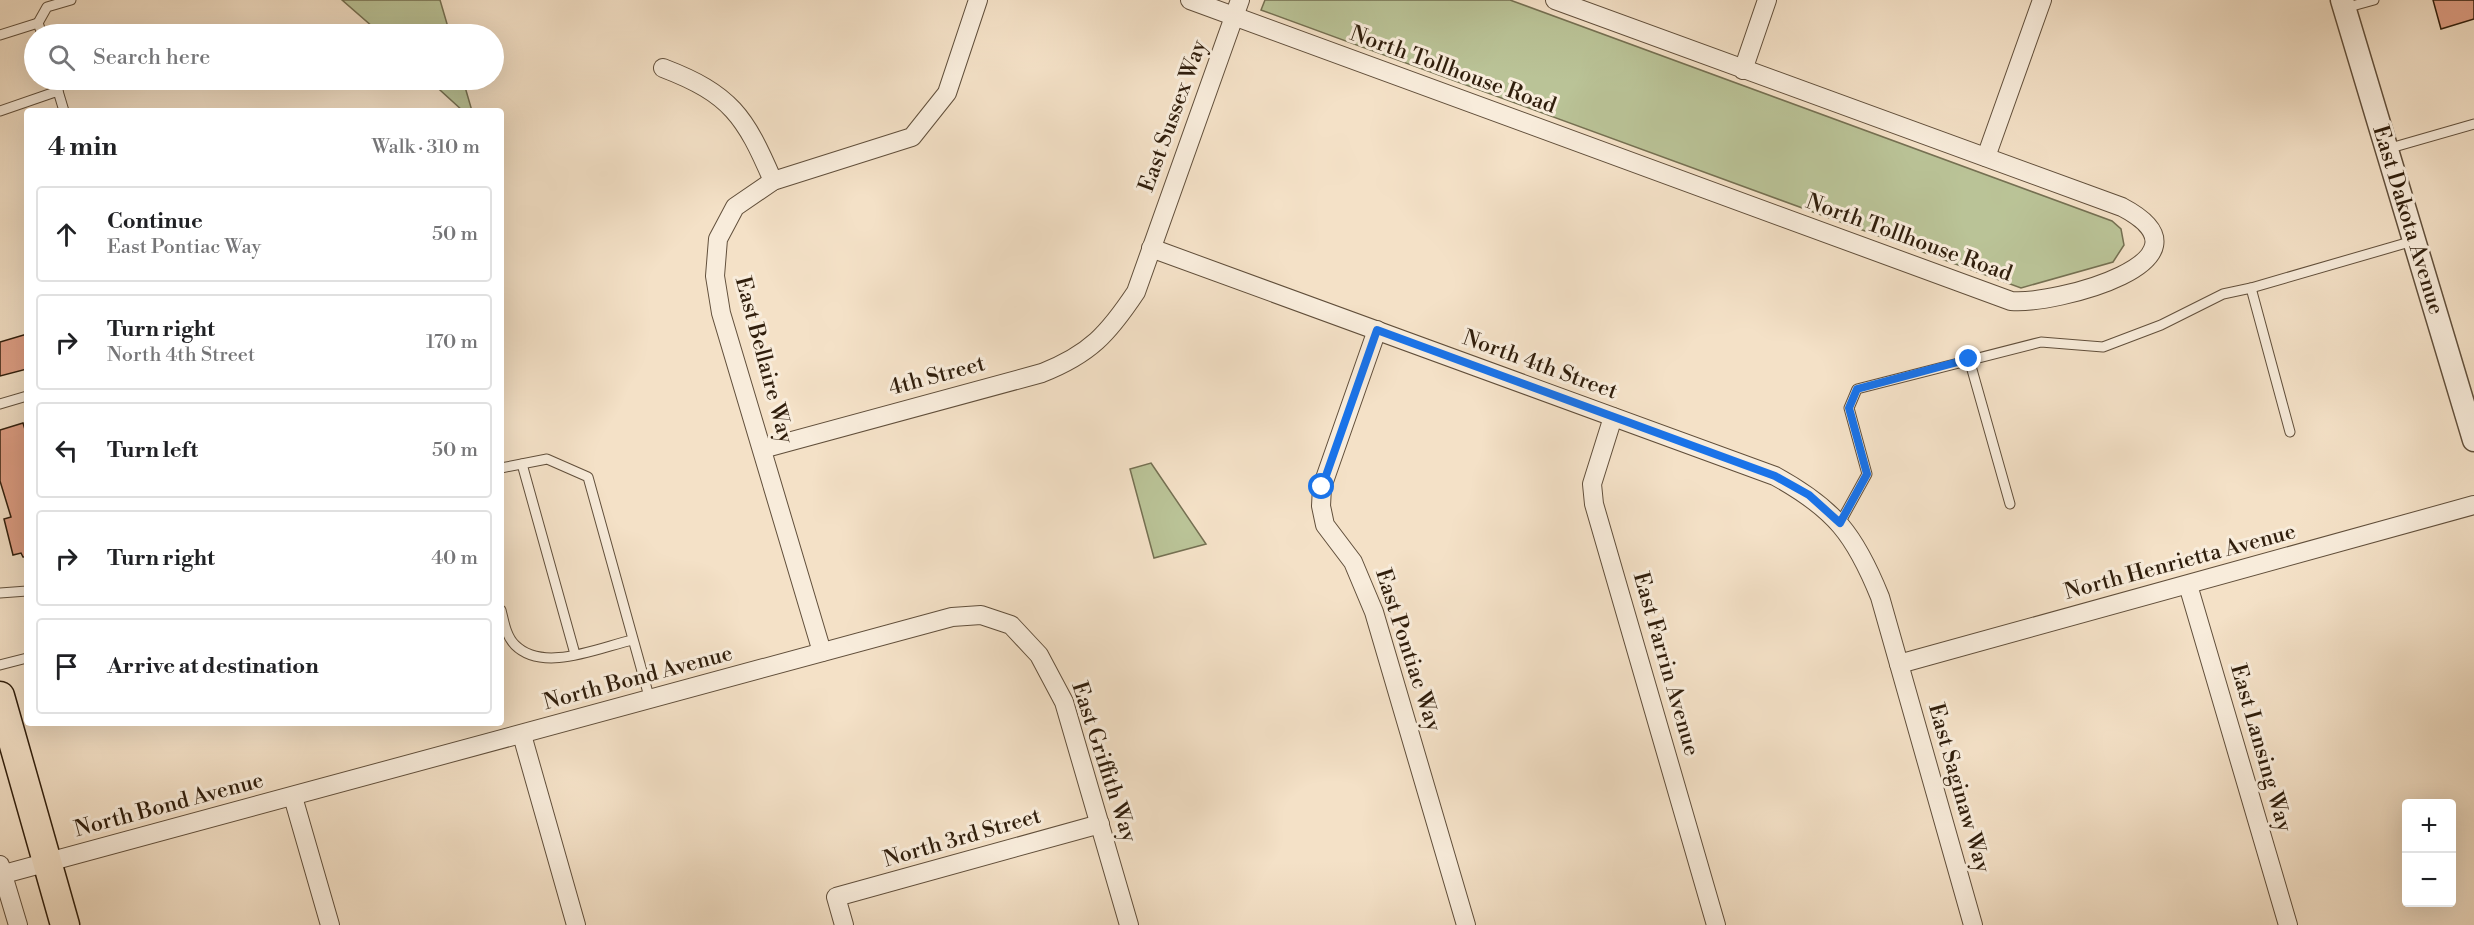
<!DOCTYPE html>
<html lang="en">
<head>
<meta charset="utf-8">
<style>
  :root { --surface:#fff; --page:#f2f2f2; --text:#202124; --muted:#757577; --line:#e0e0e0 }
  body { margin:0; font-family:"Libre Bodoni",serif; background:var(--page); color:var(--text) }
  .controls { position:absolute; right:18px; bottom:18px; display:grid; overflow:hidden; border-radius:6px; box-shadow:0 6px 24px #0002 }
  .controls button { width:54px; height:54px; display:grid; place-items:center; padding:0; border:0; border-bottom:2px solid var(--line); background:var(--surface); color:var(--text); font:30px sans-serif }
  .stop { position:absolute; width:18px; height:18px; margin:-14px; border:4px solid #1a73e8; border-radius:50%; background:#fff }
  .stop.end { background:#1a73e8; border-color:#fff; box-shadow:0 2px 6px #0008 }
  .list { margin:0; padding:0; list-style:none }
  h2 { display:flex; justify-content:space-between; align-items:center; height:78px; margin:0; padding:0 24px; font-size:26px }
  h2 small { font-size:20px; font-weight:400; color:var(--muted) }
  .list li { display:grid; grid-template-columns:39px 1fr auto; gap:18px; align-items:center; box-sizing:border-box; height:96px; margin:0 12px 12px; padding:0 12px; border:2px solid var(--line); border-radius:6px }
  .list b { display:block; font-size:22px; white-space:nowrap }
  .list p { margin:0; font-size:20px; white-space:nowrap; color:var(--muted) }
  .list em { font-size:20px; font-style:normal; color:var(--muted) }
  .icon { flex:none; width:33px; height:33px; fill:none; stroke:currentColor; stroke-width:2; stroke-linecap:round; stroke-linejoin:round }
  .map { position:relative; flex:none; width:2474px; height:925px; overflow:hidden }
  .search { position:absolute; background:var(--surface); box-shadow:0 6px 24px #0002; left:24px; top:24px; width:480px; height:66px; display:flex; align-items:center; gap:15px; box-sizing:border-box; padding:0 21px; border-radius:33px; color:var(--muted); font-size:22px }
  .panel { position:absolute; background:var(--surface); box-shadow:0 6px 24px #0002; left:24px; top:108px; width:480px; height:618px; border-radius:6px }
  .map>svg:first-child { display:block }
  .green { fill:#bac397; stroke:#757052; stroke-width:1.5 }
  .building { fill:#e09f85; stroke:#301e0c; stroke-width:1.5 }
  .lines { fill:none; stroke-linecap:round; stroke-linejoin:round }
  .service-casing { stroke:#614f3b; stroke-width:11 }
  .minor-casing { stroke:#614f3b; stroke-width:20 }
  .tertiary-casing { stroke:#614f3b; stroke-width:25 }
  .primary-casing { stroke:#301e0c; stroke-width:31 }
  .service { stroke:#f8ecdb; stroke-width:9 }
  .minor { stroke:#f8ecdb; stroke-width:18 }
  .tertiary { stroke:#f8ecdb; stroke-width:22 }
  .primary { stroke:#f4e1c7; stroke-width:28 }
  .route { stroke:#1a73e8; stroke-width:8 }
  .labels { text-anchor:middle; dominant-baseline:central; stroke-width:6; stroke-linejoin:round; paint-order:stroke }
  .street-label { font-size:22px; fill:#301e0c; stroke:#f8ecdb }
</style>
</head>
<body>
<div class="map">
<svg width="2474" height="925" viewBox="0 0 2474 925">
  <rect width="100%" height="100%" fill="#f4e1c7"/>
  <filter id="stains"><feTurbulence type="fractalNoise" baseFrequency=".00333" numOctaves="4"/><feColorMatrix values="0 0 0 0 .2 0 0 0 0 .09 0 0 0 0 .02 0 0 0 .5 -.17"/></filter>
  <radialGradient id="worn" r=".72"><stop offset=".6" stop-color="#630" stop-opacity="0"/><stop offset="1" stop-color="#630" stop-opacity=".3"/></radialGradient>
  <g class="green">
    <path d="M 342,0 L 440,0 L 450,34 L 381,34 Z"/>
    <path d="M 1265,0 L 1510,0 L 2112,221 L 2121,229 L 2124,245 L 2113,262 L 2021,288 L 1261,10 Z"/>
    <path d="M 429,80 L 463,80 L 472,111 L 463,111 Z"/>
    <path d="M 1151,463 L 1206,544 L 1154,558 L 1130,469 Z"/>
  </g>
  <g class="building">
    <path d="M 2433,0 L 2474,0 L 2474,19 L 2441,29 Z"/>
    <path d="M 27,334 L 27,369 L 0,376 L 0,342 Z"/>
    <path d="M 23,423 L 27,436 L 27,557 L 23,557 L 21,553 L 13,555 L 4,519 L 11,517 L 0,481 L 0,430 Z"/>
  </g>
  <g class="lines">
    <defs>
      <g id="service">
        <path d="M 2345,8 L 2374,0"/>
        <path d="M 42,34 L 38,23 L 47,7 L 71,0"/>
        <path d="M 0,35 L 38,23"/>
        <path d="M 55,80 L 58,91"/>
        <path d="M 0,111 L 58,91 L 64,111"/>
        <path d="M 2387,149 L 2474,124"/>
        <path d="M 2251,288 L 2413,241"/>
        <path d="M 1969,359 L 2010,504"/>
        <path d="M 0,404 L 27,396"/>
        <path d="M 522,464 L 575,654"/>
        <path d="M 501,468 L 547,459 L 588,477 L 650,700"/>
        <path d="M 1840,523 L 1867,474 L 1849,408 L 1857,389 L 2041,342 L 2103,347 L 2161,325 L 2223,294 L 2251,288 L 2290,432"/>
        <path d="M 0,593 L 27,591"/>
        <path d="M 501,610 C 504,622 506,636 515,645 C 543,673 598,648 632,640"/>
        <path d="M 0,665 L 27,658"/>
      </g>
      <g id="minor">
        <path d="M 1190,0 L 2011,301 C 2054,305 2225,261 2122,207 L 1555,0"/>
        <path d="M 663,68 C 731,94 745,116 773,181"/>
        <path d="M 1743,70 L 1767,0"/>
        <path d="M 1986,157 L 2042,0"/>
        <path d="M 1151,248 L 1775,476 C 1835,509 1855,535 1880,597 L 1973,925"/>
        <path d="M 1377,330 L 1322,487 L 1321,506 L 1325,525 L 1353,562 L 1374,612 L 1466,925"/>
        <path d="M 1613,417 L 1592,484 L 1594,504 L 1716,925"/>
        <path d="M 762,449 L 1042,373 C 1090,354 1108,334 1136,292 L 1240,0"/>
        <path d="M 2188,585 L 2288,925"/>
        <path d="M 822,652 L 721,313 L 715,276 L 718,239 L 735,207 L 773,181 L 912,137 L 947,93 L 978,0"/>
        <path d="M 1899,664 L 2474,505"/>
        <path d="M 522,735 L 576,925"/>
        <path d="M 293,797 L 330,925"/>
        <path d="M 0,865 L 18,925"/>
        <path d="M 0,875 L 952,617 L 981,615 L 1011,625 L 1039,655 L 1064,702 L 1129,925"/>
        <path d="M 844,925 L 836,897 L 1100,824"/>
      </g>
      <path id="tertiary" d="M 2342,0 L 2474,440"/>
      <path id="primary" d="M 0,696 L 65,925"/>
    </defs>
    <use href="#service" class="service-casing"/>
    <use href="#minor" class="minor-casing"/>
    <use href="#tertiary" class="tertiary-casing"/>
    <use href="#primary" class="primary-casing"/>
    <use href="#service" class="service"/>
    <use href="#minor" class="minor"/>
    <use href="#tertiary" class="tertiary"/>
    <use href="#primary" class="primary"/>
  </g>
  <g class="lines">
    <path class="route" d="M 1322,487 L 1377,330 L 1775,476 L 1809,495 L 1840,523 L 1867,474 L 1849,408 L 1857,389 L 1969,359"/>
  </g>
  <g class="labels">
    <g class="street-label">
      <text transform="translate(1453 70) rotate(20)">North Tollhouse Road</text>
      <text transform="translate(1173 116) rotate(-70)">East Sussex Way</text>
      <text transform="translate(2408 220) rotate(73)">East Dakota Avenue</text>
      <text transform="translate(1909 238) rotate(20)">North Tollhouse Road</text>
      <text transform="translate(764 360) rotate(75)">East Bellaire Way</text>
      <text transform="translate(1540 365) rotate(20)">North 4th Street</text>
      <text transform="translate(937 376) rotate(-15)">4th Street</text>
      <text transform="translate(2180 562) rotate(-15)">North Henrietta Avenue</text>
      <text transform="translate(1408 650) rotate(72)">East Pontiac Way</text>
      <text transform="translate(1666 664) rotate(74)">East Farrin Avenue</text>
      <text transform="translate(638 678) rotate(-15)">North Bond Avenue</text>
      <text transform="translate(2261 748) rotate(74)">East Lansing Way</text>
      <text transform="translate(1104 762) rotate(72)">East Griffith Way</text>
      <text transform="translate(1959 788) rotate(74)">East Saginaw Way</text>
      <text transform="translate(169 805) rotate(-15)">North Bond Avenue</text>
      <text transform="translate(962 838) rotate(-16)">North 3rd Street</text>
    </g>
  </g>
  <rect width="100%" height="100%" filter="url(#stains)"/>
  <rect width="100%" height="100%" fill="url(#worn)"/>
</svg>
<div class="controls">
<button>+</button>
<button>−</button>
</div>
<div class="stop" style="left:1322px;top:487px"></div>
<div class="stop end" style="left:1969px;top:359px"></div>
<div class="search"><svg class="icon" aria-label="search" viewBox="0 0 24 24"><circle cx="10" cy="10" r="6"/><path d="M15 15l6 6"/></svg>Search here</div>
<section class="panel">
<h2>4 min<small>Walk · 310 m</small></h2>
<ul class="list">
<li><svg class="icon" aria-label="ahead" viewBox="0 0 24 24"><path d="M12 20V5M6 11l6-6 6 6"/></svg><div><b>Continue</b><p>East Pontiac Way</p></div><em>50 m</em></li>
<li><svg class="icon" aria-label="right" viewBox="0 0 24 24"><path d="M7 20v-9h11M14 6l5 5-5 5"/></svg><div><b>Turn right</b><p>North 4th Street</p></div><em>170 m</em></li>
<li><svg class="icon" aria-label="left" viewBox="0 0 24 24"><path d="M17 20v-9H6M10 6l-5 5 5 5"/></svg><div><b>Turn left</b></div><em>50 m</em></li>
<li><svg class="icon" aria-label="right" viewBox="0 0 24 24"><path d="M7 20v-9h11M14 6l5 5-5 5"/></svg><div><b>Turn right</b></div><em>40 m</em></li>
<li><svg class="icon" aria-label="arrive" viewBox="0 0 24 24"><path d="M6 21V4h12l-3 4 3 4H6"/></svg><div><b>Arrive at destination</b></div></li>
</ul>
</section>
</div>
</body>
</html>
